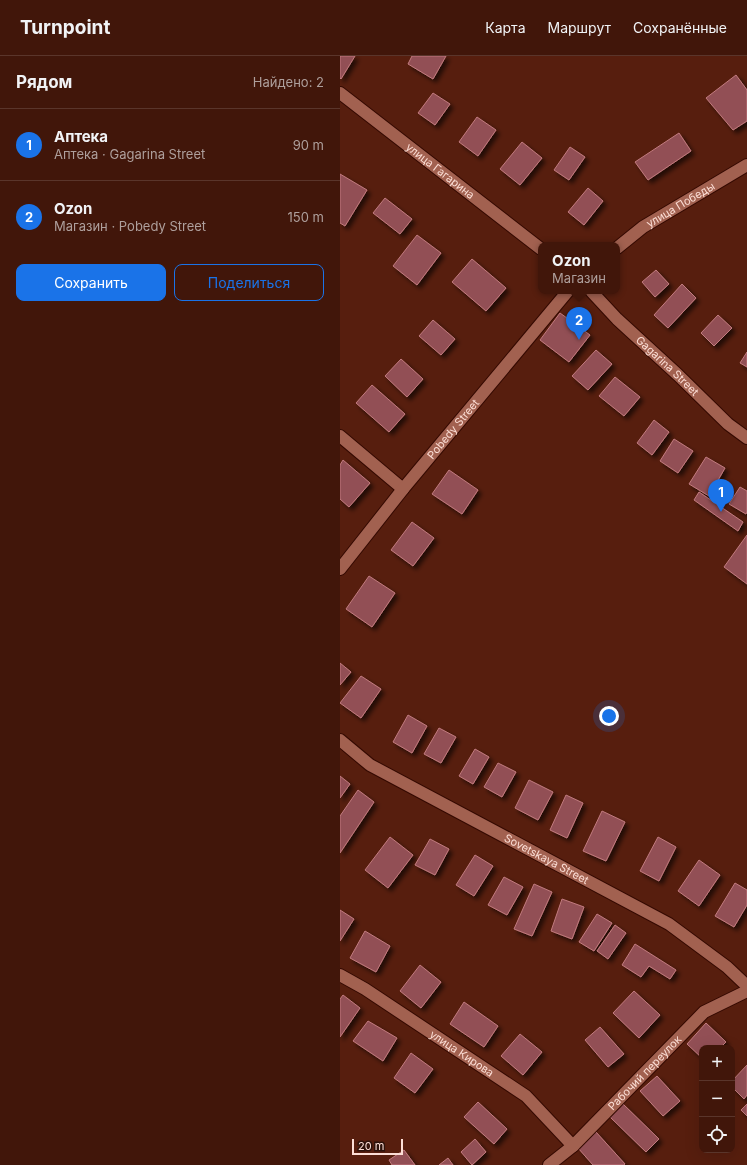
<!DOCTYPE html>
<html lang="ru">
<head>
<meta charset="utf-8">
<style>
  :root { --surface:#41160a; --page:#481f13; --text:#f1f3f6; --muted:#ae9f9c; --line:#5a352b; --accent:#1a73e8 }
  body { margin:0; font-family:Inter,sans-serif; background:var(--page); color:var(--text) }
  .controls { position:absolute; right:12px; bottom:12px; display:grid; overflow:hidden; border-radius:8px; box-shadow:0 4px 16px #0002 }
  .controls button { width:36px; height:36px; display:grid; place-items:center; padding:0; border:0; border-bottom:1px solid var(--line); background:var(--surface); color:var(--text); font:20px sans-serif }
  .scale { position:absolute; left:12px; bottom:10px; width:51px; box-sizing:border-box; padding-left:4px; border:2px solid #fcded6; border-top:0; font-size:11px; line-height:14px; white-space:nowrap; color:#fcded6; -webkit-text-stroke:3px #2c120b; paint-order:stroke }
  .you { position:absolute; left:269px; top:660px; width:14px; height:14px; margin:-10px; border:3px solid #fff; border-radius:50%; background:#1a73e8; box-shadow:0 0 0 6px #1a73e833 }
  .badge { display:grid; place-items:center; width:26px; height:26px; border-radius:50%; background:var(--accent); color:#fff; font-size:13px; font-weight:700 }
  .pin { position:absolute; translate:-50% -33px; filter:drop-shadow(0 1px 2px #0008) }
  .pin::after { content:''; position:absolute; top:21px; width:14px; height:12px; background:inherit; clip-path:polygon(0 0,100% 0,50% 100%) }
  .popup { position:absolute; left:198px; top:186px; width:82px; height:52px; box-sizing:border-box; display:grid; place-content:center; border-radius:8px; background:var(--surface); filter:drop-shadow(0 1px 3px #0005); font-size:13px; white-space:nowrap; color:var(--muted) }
  .popup b { font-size:15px; color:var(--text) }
  .popup::after { content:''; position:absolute; left:50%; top:100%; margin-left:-8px; border:8px solid transparent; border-top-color:var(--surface) }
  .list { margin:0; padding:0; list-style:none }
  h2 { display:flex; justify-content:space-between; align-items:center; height:52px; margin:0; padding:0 16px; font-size:17px }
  h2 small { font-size:13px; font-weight:400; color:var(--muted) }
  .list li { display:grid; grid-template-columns:26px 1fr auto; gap:12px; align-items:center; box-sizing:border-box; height:72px; padding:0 16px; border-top:1px solid var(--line) }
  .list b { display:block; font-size:15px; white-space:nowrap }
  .list p { margin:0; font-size:13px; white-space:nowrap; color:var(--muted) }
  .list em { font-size:13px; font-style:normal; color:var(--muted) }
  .actions { display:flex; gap:8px; padding:12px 16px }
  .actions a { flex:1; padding:9px 0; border:1px solid var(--accent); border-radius:8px; text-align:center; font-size:14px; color:var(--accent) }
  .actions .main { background:var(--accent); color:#fff }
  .icon { flex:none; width:22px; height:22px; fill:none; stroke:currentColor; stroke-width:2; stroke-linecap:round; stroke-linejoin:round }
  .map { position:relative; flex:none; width:407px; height:1109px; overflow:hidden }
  header { display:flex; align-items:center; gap:24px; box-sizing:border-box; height:56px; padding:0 20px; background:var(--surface); border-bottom:1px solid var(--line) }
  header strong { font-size:19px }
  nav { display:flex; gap:22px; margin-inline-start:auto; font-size:14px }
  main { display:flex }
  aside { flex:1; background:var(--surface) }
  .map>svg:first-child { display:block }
  .building { fill:#924f55; stroke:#c27b7f; filter:url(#shadow) }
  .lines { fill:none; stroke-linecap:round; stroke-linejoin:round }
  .minor-casing { stroke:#340901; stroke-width:14 }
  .minor { stroke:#a26150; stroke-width:12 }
  .labels { text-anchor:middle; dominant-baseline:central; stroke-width:3; stroke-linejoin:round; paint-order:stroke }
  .street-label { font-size:11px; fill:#fcded6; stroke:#2c120b }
</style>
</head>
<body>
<header>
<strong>Turnpoint</strong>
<nav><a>Карта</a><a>Маршрут</a><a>Сохранённые</a></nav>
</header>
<main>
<aside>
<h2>Рядом<small>Найдено: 2</small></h2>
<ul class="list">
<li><span class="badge">1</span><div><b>Аптека</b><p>Аптека · Gagarina Street</p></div><em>90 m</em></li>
<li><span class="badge">2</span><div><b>Ozon</b><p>Магазин · Pobedy Street</p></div><em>150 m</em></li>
</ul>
<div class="actions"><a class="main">Сохранить</a><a>Поделиться</a></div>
</aside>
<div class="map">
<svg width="407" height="1109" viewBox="0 0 407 1109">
  <defs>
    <filter id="shadow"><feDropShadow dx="3.5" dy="3.5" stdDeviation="2" flood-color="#0009"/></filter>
  </defs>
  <rect width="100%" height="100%" fill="#571e0e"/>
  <g class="building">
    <path d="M 0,0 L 15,0 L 1,23 L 0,22 Z"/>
    <path d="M 72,0 L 106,0 L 93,23 L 68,8 Z"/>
    <path d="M 396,19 L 407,34 L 407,65 L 393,74 L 366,42 Z"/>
    <path d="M 93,37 L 110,48 L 95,69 L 78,57 Z"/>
    <path d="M 137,61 L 156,74 L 138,100 L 119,86 Z"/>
    <path d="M 339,77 L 351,95 L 308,124 L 295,106 Z"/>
    <path d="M 182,86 L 202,102 L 180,129 L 160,113 Z"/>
    <path d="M 230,91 L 245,101 L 229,124 L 214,114 Z"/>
    <path d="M 0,118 L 27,134 L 5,170 L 0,167 Z"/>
    <path d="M 248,132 L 263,145 L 244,169 L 228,156 Z"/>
    <path d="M 45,142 L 72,163 L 60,178 L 33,157 Z"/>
    <path d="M 77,179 L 101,197 L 77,229 L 53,210 Z"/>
    <path d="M 132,203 L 166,232 L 146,255 L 112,226 Z"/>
    <path d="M 316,214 L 329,228 L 315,241 L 302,226 Z"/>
    <path d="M 342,228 L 356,242 L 328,272 L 314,259 Z"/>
    <path d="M 220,257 L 250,279 L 229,306 L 200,284 Z"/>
    <path d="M 378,259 L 392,272 L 374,290 L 361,277 Z"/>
    <path d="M 93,264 L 115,283 L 101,299 L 79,280 Z"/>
    <path d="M 256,294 L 272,308 L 248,334 L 232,320 Z"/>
    <path d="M 407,296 L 407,311 L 400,307 Z"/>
    <path d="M 61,303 L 83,323 L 67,341 L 45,320 Z"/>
    <path d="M 275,321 L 300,341 L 284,360 L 259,340 Z"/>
    <path d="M 32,329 L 65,358 L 49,376 L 16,347 Z"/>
    <path d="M 314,364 L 329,376 L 312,399 L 297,387 Z"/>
    <path d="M 334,383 L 353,395 L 338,417 L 320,405 Z"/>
    <path d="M 366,401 L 385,412 L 369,440 L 349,428 Z"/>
    <path d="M 3,404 L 30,427 L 9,451 L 0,443 L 0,409 Z"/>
    <path d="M 109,414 L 138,434 L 122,458 L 92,438 Z"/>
    <path d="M 400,431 L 407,435 L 407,456 L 406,458 L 389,448 Z"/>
    <path d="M 359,436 L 403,466 L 398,475 L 354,444 Z"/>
    <path d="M 72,466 L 94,482 L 73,510 L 51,494 Z"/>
    <path d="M 407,479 L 407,528 L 384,511 Z"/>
    <path d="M 29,520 L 55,537 L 32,571 L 6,553 Z"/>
    <path d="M 0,607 L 11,616 L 0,629 Z"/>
    <path d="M 21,620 L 41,633 L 21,662 L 0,647 Z"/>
    <path d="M 68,659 L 87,670 L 72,697 L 53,686 Z"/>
    <path d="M 99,672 L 116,681 L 101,707 L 84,698 Z"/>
    <path d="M 135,693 L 149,701 L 133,728 L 119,720 Z"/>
    <path d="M 158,707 L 176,716 L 162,741 L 144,731 Z"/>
    <path d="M 0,720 L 10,728 L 0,742 Z"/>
    <path d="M 189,724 L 213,736 L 198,764 L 175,752 Z"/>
    <path d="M 18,734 L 34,746 L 0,797 L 0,760 Z"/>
    <path d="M 226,739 L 243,747 L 227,782 L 210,774 Z"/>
    <path d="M 262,755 L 285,766 L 266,805 L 243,795 Z"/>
    <path d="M 50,781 L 73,799 L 48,832 L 25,814 Z"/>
    <path d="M 318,781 L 336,791 L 319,825 L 300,815 Z"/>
    <path d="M 90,783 L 109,793 L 95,819 L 75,809 Z"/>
    <path d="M 135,799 L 153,810 L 134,840 L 116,829 Z"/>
    <path d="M 359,804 L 380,819 L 359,850 L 338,835 Z"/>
    <path d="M 164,821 L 183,831 L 167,859 L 148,849 Z"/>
    <path d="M 395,827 L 407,834 L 407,849 L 394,871 L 375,860 Z"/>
    <path d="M 194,828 L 212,836 L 192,880 L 174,873 Z"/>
    <path d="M 222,843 L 244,851 L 232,883 L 211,875 Z"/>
    <path d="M 0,854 L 14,863 L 0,885 Z"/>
    <path d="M 257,858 L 272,867 L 254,895 L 239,886 Z"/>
    <path d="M 275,869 L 286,877 L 268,903 L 257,895 Z"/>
    <path d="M 25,875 L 50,890 L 36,916 L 10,902 Z"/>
    <path d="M 295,888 L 336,914 L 330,923 L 309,910 L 301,921 L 282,909 Z"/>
    <path d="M 80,909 L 101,926 L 81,952 L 60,935 Z"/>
    <path d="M 294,935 L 320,959 L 299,982 L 273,957 Z"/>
    <path d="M 3,939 L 20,952 L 0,981 L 0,943 Z"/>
    <path d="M 124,946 L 158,970 L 144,991 L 110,968 Z"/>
    <path d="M 28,965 L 57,982 L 43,1005 L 13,985 Z"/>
    <path d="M 366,967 L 386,986 L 380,992 L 362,992 L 362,1002 L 347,988 Z"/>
    <path d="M 260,971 L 284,998 L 268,1011 L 245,984 Z"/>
    <path d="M 180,978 L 202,996 L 183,1019 L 161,1000 Z"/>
    <path d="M 71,997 L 93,1013 L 75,1037 L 54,1022 Z"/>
    <path d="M 407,1009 L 407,1039 L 404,1043 L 392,1031 L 392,1025 Z"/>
    <path d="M 317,1020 L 340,1045 L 323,1060 L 300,1035 Z"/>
    <path d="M 138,1046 L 167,1073 L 154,1088 L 124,1061 Z"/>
    <path d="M 283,1048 L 319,1083 L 306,1096 L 270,1061 Z"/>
    <path d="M 407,1048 L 407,1060 L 401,1054 Z"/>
    <path d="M 256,1076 L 285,1108 L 284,1109 L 253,1109 L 238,1092 Z"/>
    <path d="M 135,1083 L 146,1096 L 132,1109 L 121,1096 Z"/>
    <path d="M 64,1094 L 75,1109 L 52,1109 L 49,1104 Z"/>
    <path d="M 108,1102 L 113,1109 L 99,1109 Z"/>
  </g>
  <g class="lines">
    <defs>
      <g id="minor">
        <path id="s1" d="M 0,37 L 201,193"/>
        <path id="s2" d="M 277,192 L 303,171 L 407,109"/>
        <path id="s3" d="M 251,235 L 277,263 L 338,319 L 388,368 L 407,382"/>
        <path d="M 0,380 L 63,433"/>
        <path id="s4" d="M 0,513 L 63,433 L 228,235"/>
        <path id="s5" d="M 0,684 L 30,709 L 329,868 L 387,911 L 407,930"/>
        <path id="s6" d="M 0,919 L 25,933 L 186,1040 L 233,1090"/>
        <path id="s7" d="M 209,1109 L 233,1090 L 364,956 L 407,935"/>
      </g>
    </defs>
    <use href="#minor" class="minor-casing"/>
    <use href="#minor" class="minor"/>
  </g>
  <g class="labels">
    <g class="street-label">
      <text stroke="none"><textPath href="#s1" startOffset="127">улица Гагарина</textPath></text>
      <text stroke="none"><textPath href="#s2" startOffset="77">улица Победы</textPath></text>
      <text stroke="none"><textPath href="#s3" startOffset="107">Gagarina Street</textPath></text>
      <text stroke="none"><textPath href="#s4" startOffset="180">Pobedy Street</textPath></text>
      <text stroke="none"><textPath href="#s5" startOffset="239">Sovetskaya Street</textPath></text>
      <text stroke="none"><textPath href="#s6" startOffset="145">улица Кирова</textPath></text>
      <text stroke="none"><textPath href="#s7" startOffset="133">Рабочий переулок</textPath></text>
    </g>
  </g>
</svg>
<div class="controls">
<button>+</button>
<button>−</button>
<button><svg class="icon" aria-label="locate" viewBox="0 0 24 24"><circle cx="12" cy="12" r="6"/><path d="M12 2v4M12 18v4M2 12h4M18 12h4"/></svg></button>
</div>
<div class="scale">20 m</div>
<div class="you"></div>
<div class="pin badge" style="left:381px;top:456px">1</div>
<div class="pin badge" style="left:239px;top:284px">2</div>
<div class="popup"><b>Ozon</b>Магазин</div>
</div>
</main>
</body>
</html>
